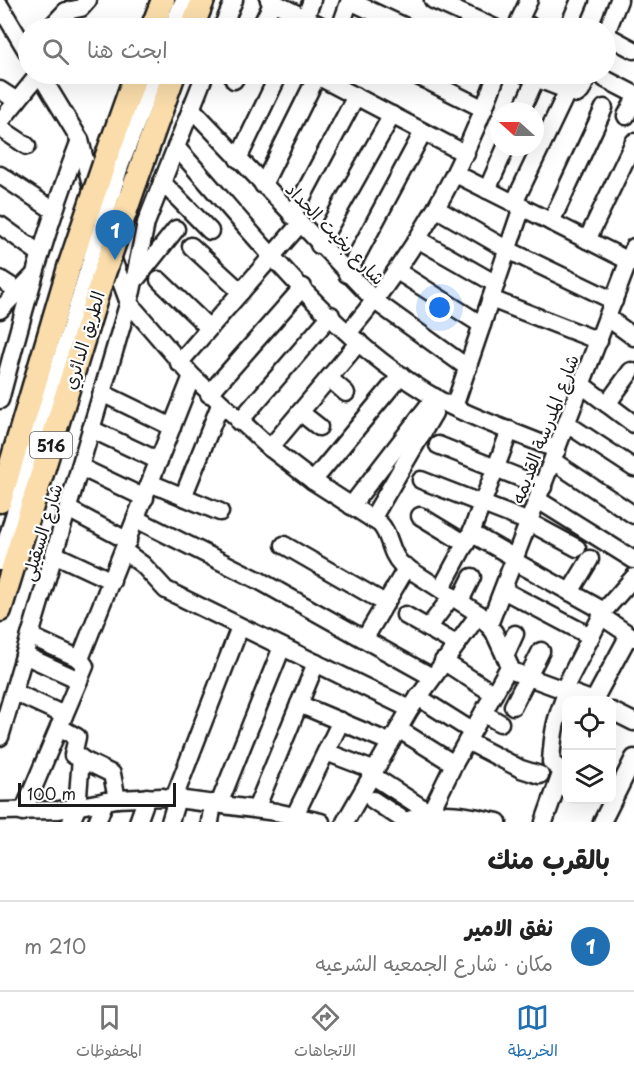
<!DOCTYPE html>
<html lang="ar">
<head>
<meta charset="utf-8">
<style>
  :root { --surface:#fff; --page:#f6f6f6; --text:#222; --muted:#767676; --line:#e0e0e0; --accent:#1f6fb2 }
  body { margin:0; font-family:"Playpen Sans","Playpen Sans Arabic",sans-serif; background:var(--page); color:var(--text); direction:rtl }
  .controls { position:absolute; right:18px; bottom:18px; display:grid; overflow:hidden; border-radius:12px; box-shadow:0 6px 24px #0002 }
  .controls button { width:54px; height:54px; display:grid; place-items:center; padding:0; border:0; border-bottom:2px solid var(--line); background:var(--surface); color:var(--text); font:30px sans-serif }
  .compass { position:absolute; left:490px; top:102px; width:54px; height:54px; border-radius:50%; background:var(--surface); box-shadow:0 6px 24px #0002; rotate:291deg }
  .scale { position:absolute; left:18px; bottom:15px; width:158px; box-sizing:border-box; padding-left:6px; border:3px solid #1c1c1c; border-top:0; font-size:16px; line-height:21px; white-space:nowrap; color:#1c1c1c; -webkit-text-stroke:4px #fff; paint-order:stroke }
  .you { position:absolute; left:440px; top:308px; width:21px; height:21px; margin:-15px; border:4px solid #fff; border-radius:50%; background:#1a73e8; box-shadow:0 0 0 9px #1a73e833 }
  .badge { display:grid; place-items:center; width:39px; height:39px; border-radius:50%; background:var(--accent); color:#fff; font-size:20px; font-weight:700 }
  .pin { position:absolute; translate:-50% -50px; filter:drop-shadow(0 2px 3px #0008) }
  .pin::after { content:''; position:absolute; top:32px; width:21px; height:18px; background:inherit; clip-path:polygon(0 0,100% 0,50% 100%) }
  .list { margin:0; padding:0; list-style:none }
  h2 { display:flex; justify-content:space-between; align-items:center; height:78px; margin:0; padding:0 24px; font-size:26px }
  h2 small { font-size:20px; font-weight:400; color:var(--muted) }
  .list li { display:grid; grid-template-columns:39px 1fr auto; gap:18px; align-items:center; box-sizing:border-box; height:90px; padding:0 24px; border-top:2px solid var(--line) }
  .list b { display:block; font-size:22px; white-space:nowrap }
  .list p { margin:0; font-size:20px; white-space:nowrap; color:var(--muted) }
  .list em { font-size:20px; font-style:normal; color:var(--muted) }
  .icon { flex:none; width:33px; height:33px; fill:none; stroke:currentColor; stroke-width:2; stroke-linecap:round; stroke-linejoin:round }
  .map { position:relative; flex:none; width:634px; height:822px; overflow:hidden; direction:ltr }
  .search { position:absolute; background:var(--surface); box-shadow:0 6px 24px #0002; left:18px; right:18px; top:18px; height:66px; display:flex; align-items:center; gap:15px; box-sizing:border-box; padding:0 21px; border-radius:33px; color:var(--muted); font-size:22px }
  .sheet { height:168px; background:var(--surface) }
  nav { display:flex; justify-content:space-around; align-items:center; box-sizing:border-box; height:84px; border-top:2px solid var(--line); background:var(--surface); font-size:16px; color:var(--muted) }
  nav a { display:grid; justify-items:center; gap:3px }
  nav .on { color:var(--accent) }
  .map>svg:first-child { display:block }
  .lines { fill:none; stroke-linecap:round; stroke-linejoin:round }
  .minor-casing { stroke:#1c1c1c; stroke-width:21 }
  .highway-casing { stroke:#1c1c1c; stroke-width:27 }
  .minor { stroke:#fff; stroke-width:16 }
  .highway { stroke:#faddab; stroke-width:22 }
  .minor-bridge-casing { stroke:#1c1c1c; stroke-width:21; stroke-linecap:butt }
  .highway-bridge-casing { stroke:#1c1c1c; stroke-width:27; stroke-linecap:butt }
  .minor-bridge { stroke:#fff; stroke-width:16 }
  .highway-bridge { stroke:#faddab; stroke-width:22 }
  .labels { text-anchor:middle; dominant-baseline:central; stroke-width:4.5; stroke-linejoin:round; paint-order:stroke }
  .shield { fill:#fff; stroke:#606060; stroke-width:1.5 }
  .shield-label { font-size:16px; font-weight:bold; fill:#1c1c1c }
  .street-label { font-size:18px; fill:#1c1c1c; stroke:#fff }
</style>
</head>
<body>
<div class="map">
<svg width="634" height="822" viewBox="0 0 634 822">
  <rect width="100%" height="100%" fill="#fff"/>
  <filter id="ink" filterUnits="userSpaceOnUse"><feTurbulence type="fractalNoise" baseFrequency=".0167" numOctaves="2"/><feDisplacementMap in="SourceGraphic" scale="12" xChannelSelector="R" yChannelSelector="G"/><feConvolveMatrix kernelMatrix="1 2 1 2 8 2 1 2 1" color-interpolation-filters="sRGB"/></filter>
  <g filter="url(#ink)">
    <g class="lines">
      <defs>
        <g id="minor">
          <path d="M 269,0 L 325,28"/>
          <path d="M 433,0 L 495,28"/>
          <path d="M 350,1 L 408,28"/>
          <path d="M 0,6 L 28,53"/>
          <path d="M 519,21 L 529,0"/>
          <path d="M 302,27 L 312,0"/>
          <path d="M 50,28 L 66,11 L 81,8 L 88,0"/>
          <path d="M 172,28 L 184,0"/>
          <path d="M 222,28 L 234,0"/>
          <path d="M 260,28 L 274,0"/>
          <path d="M 340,28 L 350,0"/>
          <path d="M 529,28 L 530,26"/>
          <path d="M 568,28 L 580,0"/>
          <path d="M 606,33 L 619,0"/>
          <path d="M 606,35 L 634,50"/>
          <path d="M 40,74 L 80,140 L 93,193"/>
          <path d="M 414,74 L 484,109"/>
          <path d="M 525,74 L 577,94 L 581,91 L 589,74"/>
          <path d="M 317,76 L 466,154"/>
          <path d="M 605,79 L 634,94"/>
          <path d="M 234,80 L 237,74"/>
          <path d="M 0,90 L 17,101"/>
          <path d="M 191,108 L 375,301 L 468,368"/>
          <path d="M 521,111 L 536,78"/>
          <path d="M 626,116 L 634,101"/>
          <path d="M 0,122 L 39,74"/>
          <path d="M 0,128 L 27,146"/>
          <path d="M 176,147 C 256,236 333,340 439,400 C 476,420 518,433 557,450"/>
          <path d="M 238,159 L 279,74"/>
          <path d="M 119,169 L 155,74"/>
          <path d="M 456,174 L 629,261"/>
          <path d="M 0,175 L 53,210"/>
          <path d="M 162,182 L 210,231"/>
          <path d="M 263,185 L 318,74"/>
          <path d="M 487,190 L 506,147"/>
          <path d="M 514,203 L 568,90"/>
          <path d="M 437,209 L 508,250 L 614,301"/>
          <path d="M 292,216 L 356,96"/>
          <path d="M 551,222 L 604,108"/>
          <path d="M 0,225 L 39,253"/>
          <path d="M 419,240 L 496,284"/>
          <path d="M 587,240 L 634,142"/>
          <path d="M 319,245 L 392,115"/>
          <path d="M 191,246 L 241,292"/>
          <path d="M 109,249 L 129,303 L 192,376 L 270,448 L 313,481 L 380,524 C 391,535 389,552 401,564 L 479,614 L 494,632 L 512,671 L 591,700"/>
          <path d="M 397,271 L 482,325"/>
          <path d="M 347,274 L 423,132"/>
          <path d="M 137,278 L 176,229"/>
          <path d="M 0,279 L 17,290"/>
          <path d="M 159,280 L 209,328"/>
          <path d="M 491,299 L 599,341"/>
          <path d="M 0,310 L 32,277"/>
          <path d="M 608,318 L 634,337"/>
          <path d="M 349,332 C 416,252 462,172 497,74"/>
          <path d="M 179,363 L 300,224"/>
          <path d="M 329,378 L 346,393"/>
          <path d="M 582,385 L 634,424"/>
          <path d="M 102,393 L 172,427"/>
          <path d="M 209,394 L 303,287"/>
          <path d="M 0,400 C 23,312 47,225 80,140"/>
          <path d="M 607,404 L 631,371"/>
          <path d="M 454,407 L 522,207"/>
          <path d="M 300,412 L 319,427"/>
          <path d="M 239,422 L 331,315"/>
          <path d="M 567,424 L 634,468"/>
          <path d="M 91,429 L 159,461"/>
          <path d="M 438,445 L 543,487"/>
          <path d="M 270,448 L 359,342"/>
          <path d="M 553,461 L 634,515"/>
          <path d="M 80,467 L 145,498"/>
          <path d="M 421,480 L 529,522 L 577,548"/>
          <path d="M 313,481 L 401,375"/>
          <path d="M 150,483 L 220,512"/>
          <path d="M 183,497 L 220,405"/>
          <path d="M 538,500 L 634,560"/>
          <path d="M 351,506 L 435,397"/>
          <path d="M 68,509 L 128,541"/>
          <path d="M 420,516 L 466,544"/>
          <path d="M 136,519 L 260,581 L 432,677"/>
          <path d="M 372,519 L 434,413"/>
          <path d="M 471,533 L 515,558"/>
          <path d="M 284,545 L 385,603"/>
          <path d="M 124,551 L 143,565 L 166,590 L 410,709"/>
          <path d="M 54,554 L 112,581"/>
          <path d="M 514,561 L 604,611"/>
          <path d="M 0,562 L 87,274"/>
          <path d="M 441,589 L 471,533 L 510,430"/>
          <path d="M 503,590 L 590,636"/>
          <path d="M 570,592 L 590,559"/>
          <path d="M 460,601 L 472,577"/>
          <path d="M 405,615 L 456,644"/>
          <path d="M 601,616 L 634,638"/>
          <path d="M 489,625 L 634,247"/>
          <path d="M 428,628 L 452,596"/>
          <path d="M 30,636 L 80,659"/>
          <path d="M 365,638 L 407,567"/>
          <path d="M 24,655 L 79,680"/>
          <path d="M 505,656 L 515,634"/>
          <path d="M 80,659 L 192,376"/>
          <path d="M 443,661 L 494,694"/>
          <path d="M 564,689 L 604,611 L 634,577"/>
          <path d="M 14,692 L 64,715"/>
          <path d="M 418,697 L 472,731"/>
          <path d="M 594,700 L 629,635"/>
          <path d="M 299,704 L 389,742"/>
          <path d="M 513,706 L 541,651"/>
          <path d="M 612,711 L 634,722"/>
          <path d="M 483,713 L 500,723"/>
          <path d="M 59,727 L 77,737 L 73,755 L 112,774 L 117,799"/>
          <path d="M 403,732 L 454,764"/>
          <path d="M 0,737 L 132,291 L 146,223 L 205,74"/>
          <path d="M 467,741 L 521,769 L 540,775"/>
          <path d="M 326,752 L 373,770"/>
          <path d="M 370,774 L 430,813 L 454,764 L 509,667"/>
          <path d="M 174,798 L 240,627"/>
          <path d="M 373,800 L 405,821"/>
          <path d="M 219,804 L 282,647"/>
          <path d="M 256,809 L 316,663"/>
          <path d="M 0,811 L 59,810 L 117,799 L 162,797 L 276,812 L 321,822"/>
          <path d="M 23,812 L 85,666 L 80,659"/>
          <path d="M 295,815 L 341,721"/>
          <path d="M 71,822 L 77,808 L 81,758"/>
          <path d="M 97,822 L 105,801"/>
          <path d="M 138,822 L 147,797"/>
          <path d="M 170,822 L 177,799"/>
          <path d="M 210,822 L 213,803"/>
          <path d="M 345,822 L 410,709 L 479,614"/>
          <path d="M 404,822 C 434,808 467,815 498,822"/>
          <path d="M 544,822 L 562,771 L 551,762 C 553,731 555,720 567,691"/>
          <path d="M 602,822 L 634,758"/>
        </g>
        <g id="highway">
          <path d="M 152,28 L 163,0"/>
          <path d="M 192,28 L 203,0"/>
          <path d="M 104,164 L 136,74"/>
          <path d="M 136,181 L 174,74"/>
          <path d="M 0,501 L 70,264"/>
          <path d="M 0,610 L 102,279"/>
        </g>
      </defs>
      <use href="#minor" class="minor-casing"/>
      <use href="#highway" class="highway-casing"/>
      <use href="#minor" class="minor"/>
      <use href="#highway" class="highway"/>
      <defs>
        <path id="minor-bridge" d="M 87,274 L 119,169"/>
        <g id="highway-bridge">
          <path d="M 70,264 L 104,164"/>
          <path d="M 102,279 L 136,181"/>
        </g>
      </defs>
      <use href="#minor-bridge" class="minor-bridge-casing"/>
      <use href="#highway-bridge" class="highway-bridge-casing"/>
      <use href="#minor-bridge" class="minor-bridge"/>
      <use href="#highway-bridge" class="highway-bridge"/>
    </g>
  </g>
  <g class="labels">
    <rect class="shield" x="30" y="432" width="42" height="26" rx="4.5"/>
    <g class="shield-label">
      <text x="51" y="445">516</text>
    </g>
    <g class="street-label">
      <text transform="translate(336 233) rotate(46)">شارع بخيت الحداد</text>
      <text transform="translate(83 340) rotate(-73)">الطريق الدائري</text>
      <text transform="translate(544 429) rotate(-69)">شارع المدرسة القديمه</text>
      <text transform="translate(41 532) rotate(-73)">شارع السقيلى</text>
    </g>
  </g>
</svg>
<div class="controls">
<button><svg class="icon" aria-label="locate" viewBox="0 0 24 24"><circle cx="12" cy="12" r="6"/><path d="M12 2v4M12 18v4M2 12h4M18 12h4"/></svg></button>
<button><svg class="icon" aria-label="layers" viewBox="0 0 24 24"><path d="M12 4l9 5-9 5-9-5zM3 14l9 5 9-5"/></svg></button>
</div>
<svg class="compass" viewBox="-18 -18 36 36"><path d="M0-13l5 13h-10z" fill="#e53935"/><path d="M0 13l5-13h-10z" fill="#767676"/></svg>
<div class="scale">100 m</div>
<div class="you"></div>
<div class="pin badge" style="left:115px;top:260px">1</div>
<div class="search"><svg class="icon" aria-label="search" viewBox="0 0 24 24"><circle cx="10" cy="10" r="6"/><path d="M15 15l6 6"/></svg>ابحث هنا</div>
</div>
<section class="sheet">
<h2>بالقرب منك<small></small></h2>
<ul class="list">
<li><span class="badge">1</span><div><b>نفق الامير</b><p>مكان · شارع الجمعيه الشرعيه</p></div><em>210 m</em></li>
</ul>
</section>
<nav>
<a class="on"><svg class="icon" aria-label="map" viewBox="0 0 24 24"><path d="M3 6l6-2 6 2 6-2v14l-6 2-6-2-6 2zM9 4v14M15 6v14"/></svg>الخريطة</a>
<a><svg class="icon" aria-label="directions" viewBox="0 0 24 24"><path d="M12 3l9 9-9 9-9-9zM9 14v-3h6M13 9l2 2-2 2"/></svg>الاتجاهات</a>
<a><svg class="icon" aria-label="saved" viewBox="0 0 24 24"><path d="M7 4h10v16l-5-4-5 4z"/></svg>المحفوظات</a>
</nav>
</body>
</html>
